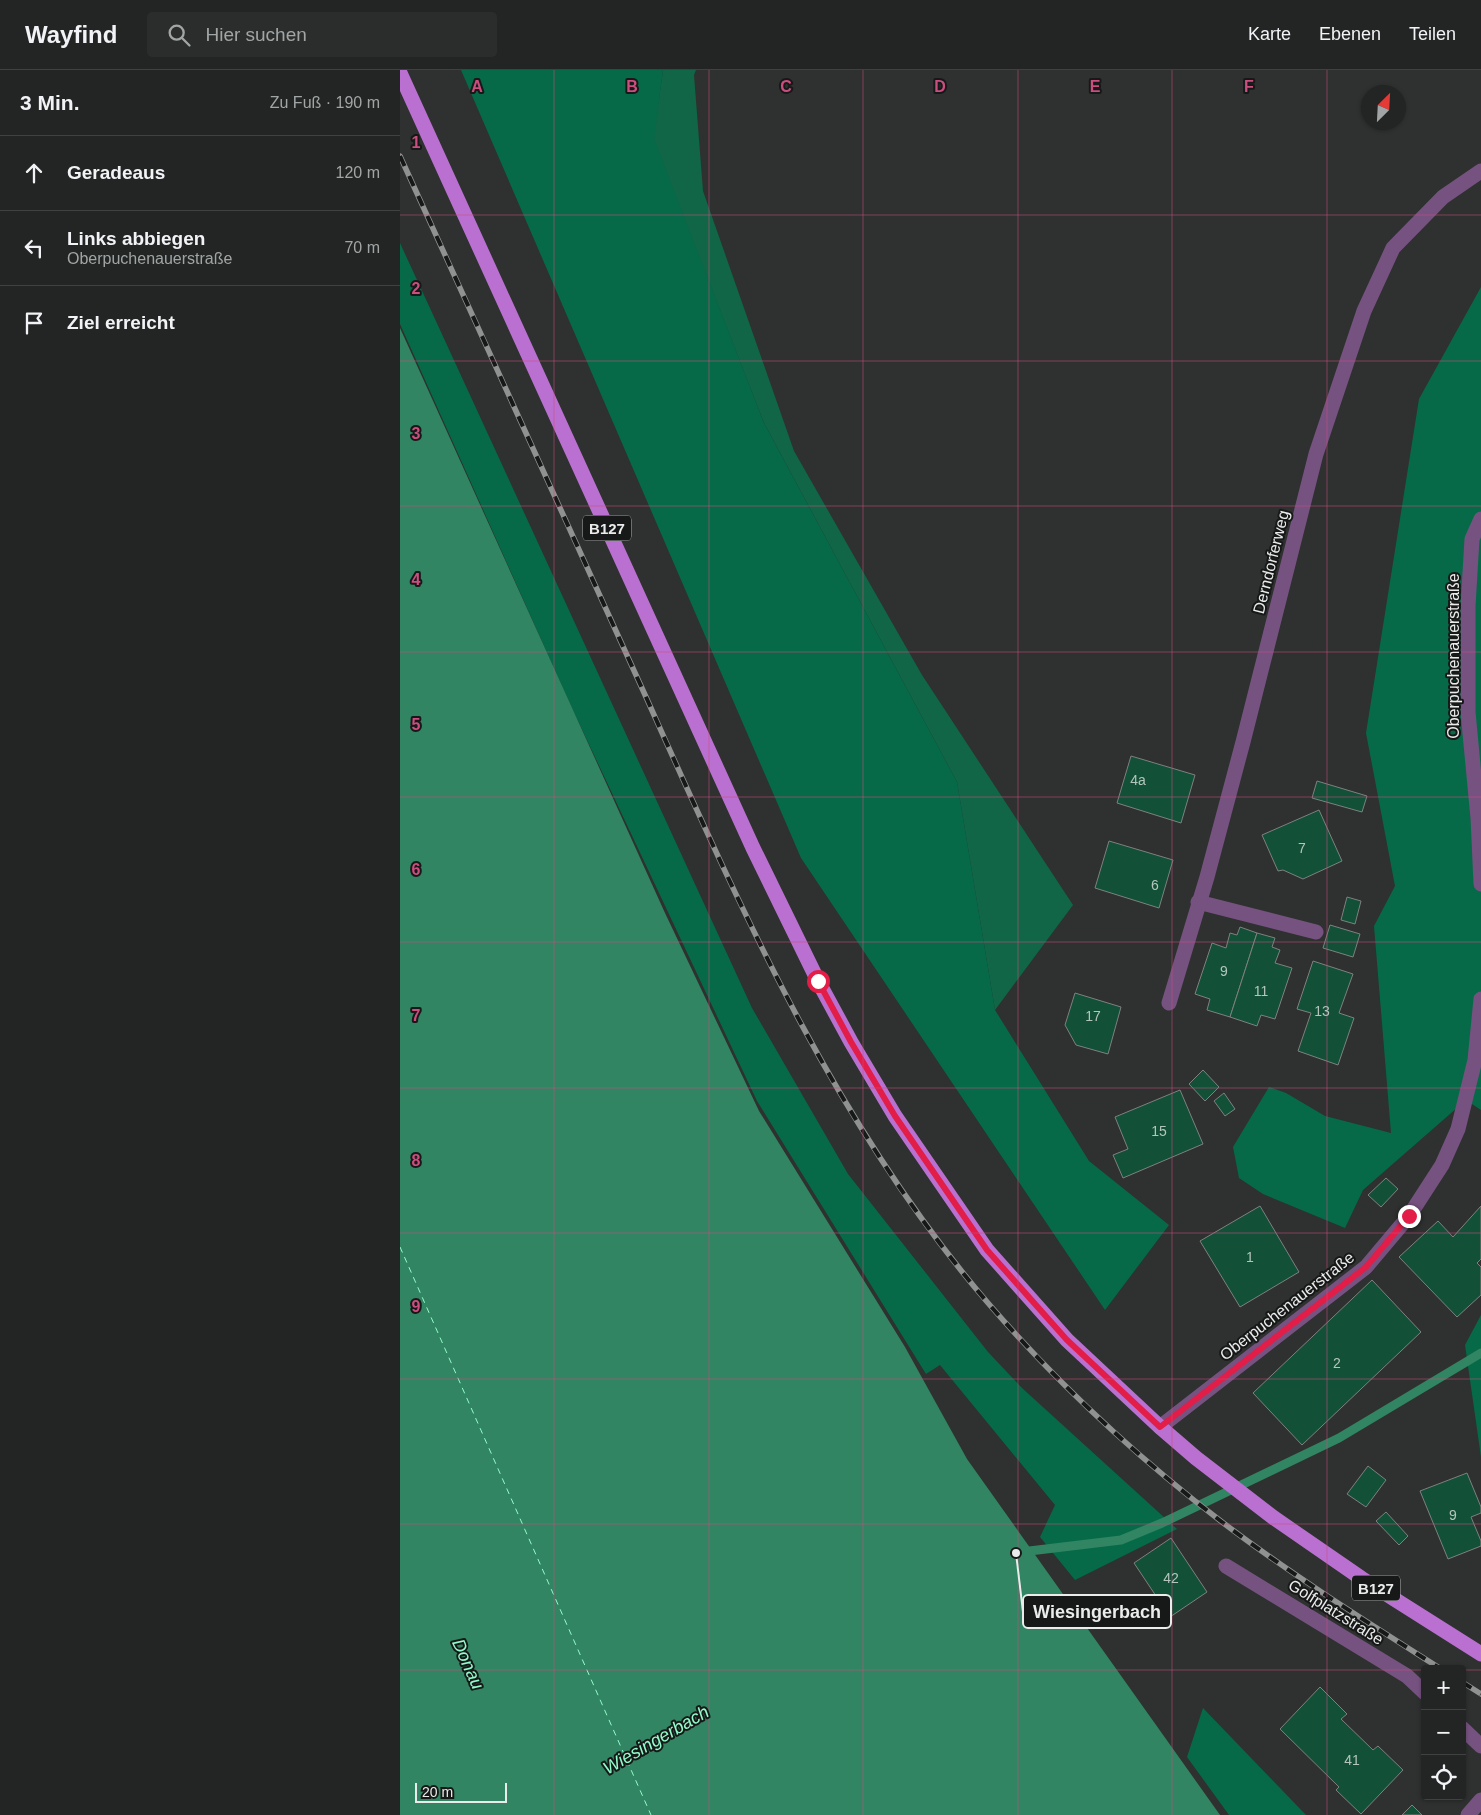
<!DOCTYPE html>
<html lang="de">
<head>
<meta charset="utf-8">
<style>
  :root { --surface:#222523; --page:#2a2d2b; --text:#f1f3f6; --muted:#a2a5a6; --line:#3f4241 }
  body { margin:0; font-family:Helvetica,sans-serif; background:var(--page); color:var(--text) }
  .controls { position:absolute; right:15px; bottom:15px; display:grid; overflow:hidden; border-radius:5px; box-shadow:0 1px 4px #0004 }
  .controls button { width:45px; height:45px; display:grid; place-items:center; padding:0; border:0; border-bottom:1px solid var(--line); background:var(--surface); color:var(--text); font:25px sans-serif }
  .compass { position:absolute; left:961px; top:15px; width:45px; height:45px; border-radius:50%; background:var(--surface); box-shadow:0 1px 4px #0004; rotate:24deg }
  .scale { position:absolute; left:15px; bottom:12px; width:92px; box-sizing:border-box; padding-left:5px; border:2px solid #eaeceb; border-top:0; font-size:14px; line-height:18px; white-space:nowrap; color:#eaeceb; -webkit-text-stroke:4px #171818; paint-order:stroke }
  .stop { position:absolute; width:15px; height:15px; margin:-11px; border:4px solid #e11d48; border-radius:50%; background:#fff }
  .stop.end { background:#e11d48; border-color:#fff; box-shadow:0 1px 5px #0008 }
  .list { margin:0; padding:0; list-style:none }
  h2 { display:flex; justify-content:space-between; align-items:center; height:65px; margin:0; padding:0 20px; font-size:21px }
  h2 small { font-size:16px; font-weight:400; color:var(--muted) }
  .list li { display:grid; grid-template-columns:32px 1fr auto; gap:15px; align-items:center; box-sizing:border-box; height:75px; padding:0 20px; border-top:1px solid var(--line) }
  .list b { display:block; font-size:19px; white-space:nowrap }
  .list p { margin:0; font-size:16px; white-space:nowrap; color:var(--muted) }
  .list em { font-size:16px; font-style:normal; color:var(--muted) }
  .icon { flex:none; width:28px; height:28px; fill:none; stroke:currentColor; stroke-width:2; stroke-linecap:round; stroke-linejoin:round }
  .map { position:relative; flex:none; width:1081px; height:1745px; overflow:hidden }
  header { display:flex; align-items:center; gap:30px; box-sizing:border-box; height:70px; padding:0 25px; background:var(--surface); border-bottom:1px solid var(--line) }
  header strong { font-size:24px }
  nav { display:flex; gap:28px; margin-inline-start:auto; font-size:18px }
  .search { width:350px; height:45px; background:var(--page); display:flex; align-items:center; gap:12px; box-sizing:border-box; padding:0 18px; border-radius:5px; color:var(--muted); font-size:19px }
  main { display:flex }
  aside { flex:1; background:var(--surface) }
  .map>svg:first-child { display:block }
  .green { fill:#106647 }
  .forest { fill:#066a48 }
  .water { fill:#318562 }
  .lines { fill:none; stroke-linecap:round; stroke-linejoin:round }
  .stream { stroke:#318562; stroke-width:9 }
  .ferry { stroke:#91fdcb; stroke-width:1; stroke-dasharray:6 5; stroke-linecap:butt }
  .building { fill:#135038; stroke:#7e8180 }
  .lane { stroke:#765280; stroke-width:15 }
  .street { stroke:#765280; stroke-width:15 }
  .primary { stroke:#ba70d0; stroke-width:15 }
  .rail-casing { stroke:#909291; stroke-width:5.5 }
  .rail { stroke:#171818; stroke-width:4; stroke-dasharray:11; stroke-linecap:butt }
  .route { stroke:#e11d48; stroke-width:6 }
  .grid { fill:none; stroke:#cc4d7f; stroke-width:1; stroke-opacity:0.55 }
  .labels { text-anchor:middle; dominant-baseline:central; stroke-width:4; stroke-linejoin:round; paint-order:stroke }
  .number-label { font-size:14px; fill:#b4c5be }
  .shield { fill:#171818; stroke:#abacac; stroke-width:1 }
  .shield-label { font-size:15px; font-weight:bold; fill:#eaeceb }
  .street-label { font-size:16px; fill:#eaeceb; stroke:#171818 }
  .water-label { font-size:18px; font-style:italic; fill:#91fdcb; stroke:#171818 }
  .grid-label { font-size:16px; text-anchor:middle; font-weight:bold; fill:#cc4d7f; stroke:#171818; stroke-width:4; stroke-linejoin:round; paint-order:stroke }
  .leader { fill:none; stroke:#eaeceb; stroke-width:2 }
  .callout-dot { fill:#eaeceb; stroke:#171818; stroke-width:2 }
  .callout { fill:#171818; stroke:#eaeceb; stroke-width:2 }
  .callout-label { font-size:18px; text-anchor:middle; font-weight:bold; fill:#eaeceb }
</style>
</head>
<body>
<header>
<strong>Wayfind</strong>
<div class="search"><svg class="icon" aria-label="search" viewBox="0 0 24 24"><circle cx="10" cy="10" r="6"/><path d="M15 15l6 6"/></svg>Hier suchen</div>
<nav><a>Karte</a><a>Ebenen</a><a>Teilen</a></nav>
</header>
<main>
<aside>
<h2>3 Min.<small>Zu Fuß · 190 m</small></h2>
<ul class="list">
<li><svg class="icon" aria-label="ahead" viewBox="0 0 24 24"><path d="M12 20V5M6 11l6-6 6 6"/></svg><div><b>Geradeaus</b></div><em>120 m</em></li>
<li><svg class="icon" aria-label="left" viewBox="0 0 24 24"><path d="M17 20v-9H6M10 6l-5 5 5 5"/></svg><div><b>Links abbiegen</b><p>Oberpuchenauerstraße</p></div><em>70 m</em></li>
<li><svg class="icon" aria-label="arrive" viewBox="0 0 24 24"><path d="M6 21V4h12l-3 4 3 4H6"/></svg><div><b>Ziel erreicht</b></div></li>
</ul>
</aside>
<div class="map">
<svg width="1081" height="1745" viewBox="0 0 1081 1745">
  <rect width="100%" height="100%" fill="#2e312f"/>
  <path class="green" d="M 263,0 L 296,0 L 294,5 L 303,121 L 394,381 L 522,605 L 673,835 L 595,940 L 557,712 L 364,353 L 253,69 Z"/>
  <g class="forest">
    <path d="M 61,0 L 263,0 L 254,69 L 364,353 L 557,712 L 595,940 L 689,1091 L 769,1155 L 705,1240 L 401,788 Z"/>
    <path d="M 0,173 L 352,938 L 448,1104 L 588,1282 L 622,1318 L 777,1459 L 675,1510 L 640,1467 L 655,1435 L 540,1295 L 526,1304 L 357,1031 L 170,634 L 0,254 Z"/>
    <path d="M 1081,217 L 1081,1040 L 1066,1030 L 963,1120 L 945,1158 L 863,1124 L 839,1108 L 833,1077 L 869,1017 L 886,1023 L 925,1046 L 991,1063 L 974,856 L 995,816 L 966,663 L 1019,329 Z"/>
    <path d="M 1081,1245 L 1081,1387 L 1065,1275 Z"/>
    <path d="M 803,1638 L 906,1745 L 829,1745 L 787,1687 Z"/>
  </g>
  <path class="water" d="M 0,258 L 265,843 L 359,1041 L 505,1277 L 567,1389 L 820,1745 L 0,1745 Z"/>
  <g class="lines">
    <path class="stream" d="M 621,1482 L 721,1470 L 762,1453 L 939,1368 L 1081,1283"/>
    <path class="ferry" d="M 0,1177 L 251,1745"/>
  </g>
  <g class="building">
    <path d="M 731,686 L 795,705 L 781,753 L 717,733 Z"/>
    <path d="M 917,711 L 967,726 L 962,742 L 912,728 Z"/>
    <path d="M 919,740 L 942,791 L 903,809 L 883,800 L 878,801 L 862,765 Z"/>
    <path d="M 709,771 L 773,790 L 759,838 L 695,818 Z"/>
    <path d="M 947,827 L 961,831 L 955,854 L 941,850 Z"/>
    <path d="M 930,855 L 960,864 L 953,887 L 923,878 Z"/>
    <path d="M 840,857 L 857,863 L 830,947 L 807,940 L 810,929 L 795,924 L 812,873 L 826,878 L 830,863 L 837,865 Z"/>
    <path d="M 857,863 L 875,868 L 872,877 L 880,880 L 875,893 L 892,898 L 875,949 L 861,945 L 857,956 L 830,947 Z"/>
    <path d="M 913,891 L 953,904 L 939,943 L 954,948 L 938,995 L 898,981 L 911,943 L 897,939 Z"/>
    <path d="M 675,923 L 721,937 L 708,984 L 676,975 L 665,955 Z"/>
    <path d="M 803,1000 L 819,1017 L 805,1031 L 789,1014 Z"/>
    <path d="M 780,1020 L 803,1074 L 723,1108 L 713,1085 L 728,1079 L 715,1047 Z"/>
    <path d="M 824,1023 L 835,1039 L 825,1046 L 814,1031 Z"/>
    <path d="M 986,1108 L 998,1119 L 981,1137 L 968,1125 Z"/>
    <path d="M 860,1136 L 899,1202 L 840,1237 L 800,1171 Z"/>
    <path d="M 1081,1136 L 1081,1189 L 1077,1193 L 1081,1197 L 1081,1225 L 1057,1247 L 999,1187 L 1038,1151 L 1053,1167 Z"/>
    <path d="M 972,1210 L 1021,1262 L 902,1375 L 853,1323 Z"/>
    <path d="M 968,1396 L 986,1410 L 966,1437 L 947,1424 Z"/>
    <path d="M 1067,1403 L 1081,1437 L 1081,1443 L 1071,1447 L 1081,1471 L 1081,1476 L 1048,1489 L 1020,1421 Z"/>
    <path d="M 986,1442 L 1008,1466 L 999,1475 L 976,1451 Z"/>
    <path d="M 771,1468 L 807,1522 L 770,1547 L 734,1493 Z"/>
    <path d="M 920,1617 L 947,1644 L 941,1649 L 973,1680 L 978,1676 L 1003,1700 L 961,1744 L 936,1720 L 939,1717 L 880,1659 Z"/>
    <path d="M 1012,1735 L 1022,1745 L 1002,1745 Z"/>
  </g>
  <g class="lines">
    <g class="lane">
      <path d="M 798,832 L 916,862"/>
      <path d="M 1068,1745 L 1081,1730"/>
    </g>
    <g class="street">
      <path d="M 1081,449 L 1072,469 L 1068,536 L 1068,642 L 1078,748 L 1081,814"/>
      <path d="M 769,933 L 807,807 L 843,672 L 916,384 L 964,241 L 993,178 L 1043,127 L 1081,101"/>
      <path d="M 760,1357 L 966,1197 L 1009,1146 L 1042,1095 L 1058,1059 L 1075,990 L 1081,929"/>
      <path d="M 826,1496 L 1007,1606 L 1025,1623"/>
      <path d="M 1062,1658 L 1081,1676"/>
    </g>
    <path class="primary" d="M 0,3 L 353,778 L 418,911 L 451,972 L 495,1046 L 587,1180 L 667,1270 L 760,1357 L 796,1388 L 874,1448 L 961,1508 L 1081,1584"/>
    <defs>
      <g id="rail">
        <path d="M 0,86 C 82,266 164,447 246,627 C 341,839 435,1055 588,1233 C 658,1314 737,1387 822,1452 C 892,1505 967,1552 1041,1599"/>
        <path d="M 1062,1612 L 1081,1624"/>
      </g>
    </defs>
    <use href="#rail" class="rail-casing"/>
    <use href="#rail" class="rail"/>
  </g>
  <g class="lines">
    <path class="route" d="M 418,911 L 451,972 L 495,1046 L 587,1180 L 667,1270 L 760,1357 L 966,1197 L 1009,1146"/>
  </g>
  <path class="grid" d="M 154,0 L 154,1745M 309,0 L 309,1745M 463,0 L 463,1745M 618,0 L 618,1745M 772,0 L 772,1745M 927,0 L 927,1745M 0,145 L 1081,145M 0,291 L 1081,291M 0,436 L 1081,436M 0,582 L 1081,582M 0,727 L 1081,727M 0,872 L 1081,872M 0,1018 L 1081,1018M 0,1163 L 1081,1163M 0,1309 L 1081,1309M 0,1454 L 1081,1454M 0,1600 L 1025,1600M 1062,1600 L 1081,1600"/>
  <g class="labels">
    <g class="number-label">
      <text x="738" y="710">4a</text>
      <text x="902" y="778">7</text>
      <text x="755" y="815">6</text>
      <text x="824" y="901">9</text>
      <text x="861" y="921">11</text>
      <text x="922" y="941">13</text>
      <text x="693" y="946">17</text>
      <text x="759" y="1061">15</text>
      <text x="850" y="1187">1</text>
      <text x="937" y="1293">2</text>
      <text x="1053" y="1445">9</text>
      <text x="771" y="1508">42</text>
      <text x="952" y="1690">41</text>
    </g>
    <g class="shield">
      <rect x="183" y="445.5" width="48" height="25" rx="4"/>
      <rect x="952" y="1505.5" width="48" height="25" rx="4"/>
    </g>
    <g class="shield-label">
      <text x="207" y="458">B127</text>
      <text x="976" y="1518">B127</text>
    </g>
    <g class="street-label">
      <text transform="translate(871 492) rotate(-76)">Derndorferweg</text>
      <text transform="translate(1053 586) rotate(-90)">Oberpuchenauerstraße</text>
      <text transform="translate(887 1236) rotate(-38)">Oberpuchenauerstraße</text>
      <text transform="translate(936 1542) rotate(32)">Golfplatzstraße</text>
    </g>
    <g class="water-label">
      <text transform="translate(68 1594) rotate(66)">Donau</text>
      <text transform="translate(256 1670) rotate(-30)">Wiesingerbach</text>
    </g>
  </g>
  <g class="grid-label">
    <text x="77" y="22">A</text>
    <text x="232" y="22">B</text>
    <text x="386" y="22">C</text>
    <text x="540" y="22">D</text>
    <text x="695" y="22">E</text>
    <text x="849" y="22">F</text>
    <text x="16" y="78">1</text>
    <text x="16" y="224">2</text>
    <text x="16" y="369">3</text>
    <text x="16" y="515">4</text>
    <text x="16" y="660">5</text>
    <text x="16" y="805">6</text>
    <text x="16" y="951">7</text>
    <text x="16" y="1096">8</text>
    <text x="16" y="1242">9</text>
  </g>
  <path class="leader" d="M616 1483L623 1542"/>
  <circle class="callout-dot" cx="616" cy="1483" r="5"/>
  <rect class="callout" x="623" y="1525" width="148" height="33" rx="5"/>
  <g class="callout-label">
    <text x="697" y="1548">Wiesingerbach</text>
  </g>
</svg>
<div class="controls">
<button>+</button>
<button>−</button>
<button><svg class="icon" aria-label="locate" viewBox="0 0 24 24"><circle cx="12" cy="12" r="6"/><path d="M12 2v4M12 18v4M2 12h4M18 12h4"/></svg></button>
</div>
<svg class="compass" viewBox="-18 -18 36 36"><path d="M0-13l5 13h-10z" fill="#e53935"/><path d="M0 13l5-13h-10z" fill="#a2a5a6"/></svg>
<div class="scale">20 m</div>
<div class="stop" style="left:418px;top:911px"></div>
<div class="stop end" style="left:1009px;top:1146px"></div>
</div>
</main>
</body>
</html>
